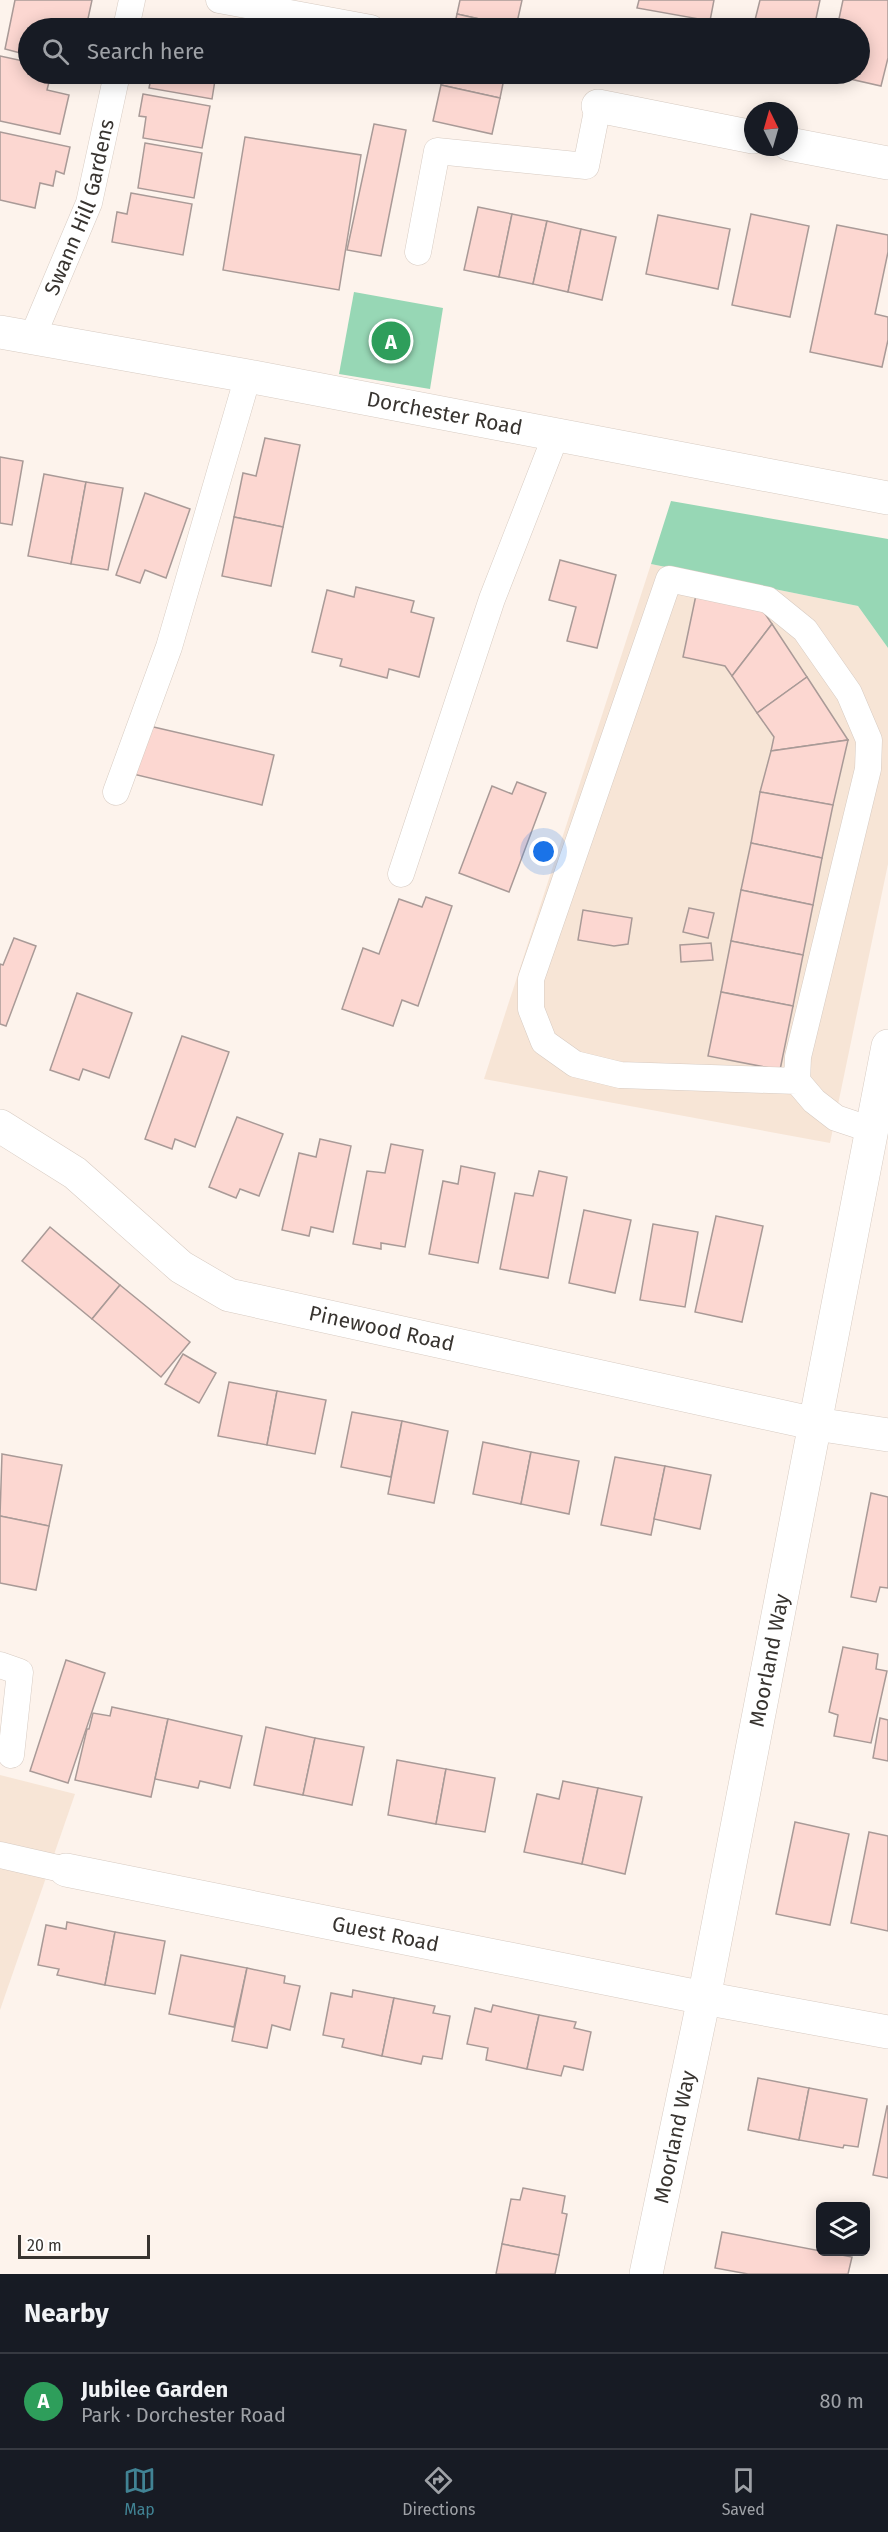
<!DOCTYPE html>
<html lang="en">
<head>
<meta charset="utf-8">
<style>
  :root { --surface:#171b24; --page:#20242c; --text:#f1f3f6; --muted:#9ea1a6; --line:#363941; --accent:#418394 }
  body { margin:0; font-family:"Fira Sans",sans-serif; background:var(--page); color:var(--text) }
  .controls { position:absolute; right:18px; bottom:18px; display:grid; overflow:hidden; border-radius:9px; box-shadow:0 3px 15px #0003 }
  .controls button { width:54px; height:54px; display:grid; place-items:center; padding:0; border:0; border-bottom:2px solid var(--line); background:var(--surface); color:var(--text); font:30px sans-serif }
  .compass { position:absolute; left:744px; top:102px; width:54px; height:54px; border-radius:50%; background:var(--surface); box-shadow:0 3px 15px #0003; rotate:355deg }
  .scale { position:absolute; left:18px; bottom:15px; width:132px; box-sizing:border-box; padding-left:6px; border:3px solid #383430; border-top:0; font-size:16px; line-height:21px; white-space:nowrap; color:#383430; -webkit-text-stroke:4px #fff; paint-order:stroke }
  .you { position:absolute; left:544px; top:852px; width:21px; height:21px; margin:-15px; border:4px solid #fff; border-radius:50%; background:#1a73e8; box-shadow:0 0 0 9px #1a73e833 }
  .badge { display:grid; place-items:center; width:39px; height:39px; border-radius:50%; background:var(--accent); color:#fff; font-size:20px; font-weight:700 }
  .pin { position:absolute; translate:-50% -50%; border:3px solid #fff; box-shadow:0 2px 6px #0006 }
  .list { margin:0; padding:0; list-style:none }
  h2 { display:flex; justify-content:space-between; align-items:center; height:78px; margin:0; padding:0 24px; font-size:26px }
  h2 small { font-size:20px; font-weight:400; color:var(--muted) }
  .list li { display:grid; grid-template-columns:39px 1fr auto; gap:18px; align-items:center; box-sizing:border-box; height:96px; padding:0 24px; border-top:2px solid var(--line) }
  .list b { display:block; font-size:22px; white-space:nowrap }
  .list p { margin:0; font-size:20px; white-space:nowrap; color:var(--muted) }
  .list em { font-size:20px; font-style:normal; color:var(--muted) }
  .icon { flex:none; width:33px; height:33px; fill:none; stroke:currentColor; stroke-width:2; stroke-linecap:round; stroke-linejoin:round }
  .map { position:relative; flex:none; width:888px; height:2274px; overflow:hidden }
  .search { position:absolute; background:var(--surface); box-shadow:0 3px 15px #0003; left:18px; right:18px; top:18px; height:66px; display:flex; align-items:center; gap:15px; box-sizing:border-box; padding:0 21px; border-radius:33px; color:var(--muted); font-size:22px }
  .sheet { height:174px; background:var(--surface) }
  nav { display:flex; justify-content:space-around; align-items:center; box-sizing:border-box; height:84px; border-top:2px solid var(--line); background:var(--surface); font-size:16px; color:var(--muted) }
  nav a { display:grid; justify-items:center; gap:3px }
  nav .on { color:var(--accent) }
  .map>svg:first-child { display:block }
  .built { fill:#f7e5d6 }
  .green { fill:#97d7b5 }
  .building { fill:#fcd7d1; stroke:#a99a97; stroke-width:1.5 }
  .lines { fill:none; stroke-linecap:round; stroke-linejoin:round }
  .service-casing { stroke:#d7cbc2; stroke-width:27 }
  .minor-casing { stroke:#d7cbc2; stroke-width:34 }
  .secondary-casing { stroke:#d7cbc2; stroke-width:34 }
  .service { stroke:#fff; stroke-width:26 }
  .minor { stroke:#fff; stroke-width:33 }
  .secondary { stroke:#fff; stroke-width:33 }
  .labels { text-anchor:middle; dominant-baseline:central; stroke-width:6; stroke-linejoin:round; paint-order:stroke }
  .street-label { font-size:21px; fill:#383430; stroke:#fff }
</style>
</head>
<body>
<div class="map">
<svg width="888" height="2274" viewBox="0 0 888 2274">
  <rect width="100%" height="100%" fill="#fdf3ec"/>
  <g class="built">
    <path d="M 651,564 L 858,606 L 888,648 L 888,864 L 830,1143 L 484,1079 Z"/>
    <path d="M 0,1775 L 75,1794 L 0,2010 Z"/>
  </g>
  <g class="green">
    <path d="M 354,292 L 443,308 L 430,389 L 339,374 Z"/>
    <path d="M 671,501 L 888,539 L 888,648 L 858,606 L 651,564 Z"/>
  </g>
  <g class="building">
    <path d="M 15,0 L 92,0 L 86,28 L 28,28 L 28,55 L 5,49 Z"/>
    <path d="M 460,0 L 522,0 L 516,27 L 457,14 Z"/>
    <path d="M 639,0 L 714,0 L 710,21 L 637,8 Z"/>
    <path d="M 760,0 L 820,0 L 814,28 L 753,28 Z"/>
    <path d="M 843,0 L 888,0 L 888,58 L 881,86 L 828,74 L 860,74 L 860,28 L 837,28 Z"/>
    <path d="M 457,14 L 516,27 L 515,28 L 454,28 Z"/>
    <path d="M 0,56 L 28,62 L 28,74 L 51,74 L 47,90 L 69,95 L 60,134 L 0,121 Z"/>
    <path d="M 152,74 L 216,74 L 212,99 L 149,88 Z"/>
    <path d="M 444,74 L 505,74 L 500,98 L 441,85 Z"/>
    <path d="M 441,85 L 500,98 L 492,134 L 433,121 Z"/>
    <path d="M 143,94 L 210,106 L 202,148 L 143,138 L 146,117 L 139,116 Z"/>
    <path d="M 374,124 L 406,130 L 381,256 L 347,250 Z"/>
    <path d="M 0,132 L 70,147 L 64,174 L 56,171 L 53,186 L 40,183 L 35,208 L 0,200 Z"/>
    <path d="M 245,137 L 361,155 L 339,290 L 223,270 Z"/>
    <path d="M 145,143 L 202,153 L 194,198 L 138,188 Z"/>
    <path d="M 131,193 L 192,204 L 183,255 L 112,242 L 117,212 L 127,214 Z"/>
    <path d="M 478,207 L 512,214 L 499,277 L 464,270 Z"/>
    <path d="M 512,214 L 547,221 L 533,284 L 499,277 Z"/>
    <path d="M 751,214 L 809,226 L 790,317 L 732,305 Z"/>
    <path d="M 658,215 L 730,229 L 718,289 L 646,274 Z"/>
    <path d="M 547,221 L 581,229 L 568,292 L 533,284 Z"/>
    <path d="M 837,225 L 888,235 L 888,252 L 875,314 L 888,317 L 888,340 L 882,367 L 810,352 Z"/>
    <path d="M 581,229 L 616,237 L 602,300 L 568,292 Z"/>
    <path d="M 265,438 L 300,445 L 283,527 L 234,517 L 243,473 L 256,476 Z"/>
    <path d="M 0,457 L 23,461 L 12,525 L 0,523 Z"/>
    <path d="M 44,474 L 86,482 L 71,564 L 28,556 Z"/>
    <path d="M 86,482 L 123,488 L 108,570 L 71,564 Z"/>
    <path d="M 145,493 L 190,509 L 166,578 L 145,570 L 140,583 L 116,575 Z"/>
    <path d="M 234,517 L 283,527 L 271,586 L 222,576 Z"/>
    <path d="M 560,560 L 616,575 L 597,648 L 567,641 L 576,607 L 549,600 Z"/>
    <path d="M 356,587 L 414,601 L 411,612 L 434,618 L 419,677 L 389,669 L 387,678 L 340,666 L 342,659 L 312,652 L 327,590 L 354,597 Z"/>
    <path d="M 696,595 L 761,608 L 772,624 L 732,676 L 725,666 L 683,657 Z"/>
    <path d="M 772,624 L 807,677 L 757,713 L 732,676 Z"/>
    <path d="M 807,677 L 848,740 L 771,751 L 774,737 L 757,713 Z"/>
    <path d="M 145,725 L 274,755 L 262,805 L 133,774 Z"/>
    <path d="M 848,740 L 833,805 L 760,792 L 771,751 Z"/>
    <path d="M 517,782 L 546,793 L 509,892 L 459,873 L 492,786 L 512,794 Z"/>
    <path d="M 760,792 L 833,805 L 822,858 L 751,843 Z"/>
    <path d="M 751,843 L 822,858 L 813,905 L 741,890 Z"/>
    <path d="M 741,890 L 813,905 L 803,955 L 731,941 Z"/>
    <path d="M 426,897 L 452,906 L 418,1006 L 402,1000 L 393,1026 L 342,1009 L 363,948 L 379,954 L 399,899 L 422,907 Z"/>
    <path d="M 689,908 L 714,913 L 708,938 L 683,932 Z"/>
    <path d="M 583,910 L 632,918 L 628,944 L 614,946 L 578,940 Z"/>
    <path d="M 14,938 L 36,946 L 6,1026 L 0,1024 L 0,964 L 3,965 Z"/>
    <path d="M 731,941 L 803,955 L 793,1006 L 721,992 Z"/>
    <path d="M 711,943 L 713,960 L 681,962 L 680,945 Z"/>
    <path d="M 721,992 L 793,1006 L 780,1070 L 708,1056 Z"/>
    <path d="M 77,993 L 132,1013 L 109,1078 L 83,1069 L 79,1080 L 50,1070 Z"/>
    <path d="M 182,1036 L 229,1052 L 195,1147 L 175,1139 L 172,1149 L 145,1139 Z"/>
    <path d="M 237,1117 L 283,1134 L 259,1196 L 240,1189 L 236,1198 L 209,1187 Z"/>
    <path d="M 320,1139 L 351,1146 L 333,1232 L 311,1227 L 309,1236 L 282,1230 L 299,1153 L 316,1157 Z"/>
    <path d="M 391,1144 L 423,1150 L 405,1247 L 381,1243 L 381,1249 L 353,1244 L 367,1171 L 385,1173 Z"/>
    <path d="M 461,1166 L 495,1173 L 478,1263 L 429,1254 L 443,1181 L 458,1184 Z"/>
    <path d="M 539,1171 L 567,1177 L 548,1278 L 500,1269 L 515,1193 L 533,1196 Z"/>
    <path d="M 584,1210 L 631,1220 L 615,1293 L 569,1283 Z"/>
    <path d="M 716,1216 L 763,1226 L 742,1322 L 695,1312 Z"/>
    <path d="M 653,1224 L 698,1232 L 685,1307 L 640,1300 Z"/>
    <path d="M 50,1227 L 120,1285 L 92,1319 L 22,1261 Z"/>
    <path d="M 120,1285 L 190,1342 L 161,1377 L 92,1319 Z"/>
    <path d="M 183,1354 L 216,1373 L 199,1403 L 165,1384 Z"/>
    <path d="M 229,1382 L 277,1391 L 267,1445 L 218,1436 Z"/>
    <path d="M 277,1391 L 326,1400 L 315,1454 L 267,1445 Z"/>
    <path d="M 352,1412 L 402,1421 L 391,1477 L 341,1467 Z"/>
    <path d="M 402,1421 L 448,1431 L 434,1503 L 388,1494 Z"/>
    <path d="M 483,1442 L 531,1452 L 521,1504 L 473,1494 Z"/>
    <path d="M 531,1452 L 579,1461 L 569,1514 L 521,1504 Z"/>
    <path d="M 2,1454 L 62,1465 L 49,1526 L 0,1516 Z"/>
    <path d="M 615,1457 L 665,1466 L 651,1535 L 601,1525 Z"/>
    <path d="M 665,1466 L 711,1475 L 700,1529 L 654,1519 Z"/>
    <path d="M 871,1493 L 888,1497 L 888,1588 L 880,1587 L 876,1602 L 851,1597 Z"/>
    <path d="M 0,1516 L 49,1526 L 36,1590 L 0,1583 Z"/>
    <path d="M 843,1647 L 878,1654 L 876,1669 L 887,1671 L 871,1743 L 834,1736 L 838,1715 L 829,1712 Z"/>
    <path d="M 66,1660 L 105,1673 L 68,1783 L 30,1771 Z"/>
    <path d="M 112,1707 L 168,1719 L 151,1797 L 75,1780 L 87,1729 L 89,1729 L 93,1713 L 110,1716 Z"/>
    <path d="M 880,1718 L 888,1720 L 888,1761 L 873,1758 Z"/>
    <path d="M 168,1719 L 242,1736 L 230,1788 L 200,1781 L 198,1788 L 155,1779 Z"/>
    <path d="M 266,1727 L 315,1738 L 303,1795 L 254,1785 Z"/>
    <path d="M 315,1738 L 364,1747 L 352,1805 L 303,1795 Z"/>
    <path d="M 397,1760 L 446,1769 L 436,1824 L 388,1815 Z"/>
    <path d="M 446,1769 L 495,1778 L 485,1832 L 436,1824 Z"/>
    <path d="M 563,1781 L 598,1788 L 582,1864 L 524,1852 L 537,1794 L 559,1799 Z"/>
    <path d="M 598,1788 L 642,1797 L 625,1874 L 582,1864 Z"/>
    <path d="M 795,1822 L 849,1834 L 830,1925 L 776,1914 Z"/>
    <path d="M 869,1832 L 888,1836 L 888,1931 L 851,1923 Z"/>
    <path d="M 67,1922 L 115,1932 L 105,1985 L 57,1975 L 59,1969 L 38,1965 L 46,1925 L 66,1929 Z"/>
    <path d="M 115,1932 L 165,1941 L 155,1994 L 105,1985 Z"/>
    <path d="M 181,1955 L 247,1968 L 234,2027 L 169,2014 Z"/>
    <path d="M 247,1968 L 285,1976 L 284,1983 L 300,1986 L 290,2030 L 272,2025 L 267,2048 L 232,2041 Z"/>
    <path d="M 353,1990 L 394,1998 L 382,2056 L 342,2047 L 344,2039 L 323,2035 L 331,1993 L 352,1997 Z"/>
    <path d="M 394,1998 L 435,2006 L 433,2013 L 450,2016 L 442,2059 L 423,2056 L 421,2064 L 382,2056 Z"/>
    <path d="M 493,2005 L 539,2015 L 527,2069 L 486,2060 L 488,2048 L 467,2044 L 475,2008 L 491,2012 Z"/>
    <path d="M 539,2015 L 576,2022 L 574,2028 L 591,2032 L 583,2070 L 564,2066 L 561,2076 L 527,2069 Z"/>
    <path d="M 758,2078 L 809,2088 L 799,2140 L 748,2130 Z"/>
    <path d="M 809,2088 L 867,2099 L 858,2147 L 844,2145 L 843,2148 L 799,2140 Z"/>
    <path d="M 887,2106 L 888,2106 L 888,2178 L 873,2175 Z"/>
    <path d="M 523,2188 L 565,2196 L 562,2213 L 567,2214 L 559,2255 L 502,2244 L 511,2199 L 520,2200 Z"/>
    <path d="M 722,2232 L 852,2257 L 848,2274 L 748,2274 L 715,2268 Z"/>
    <path d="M 502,2244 L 559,2255 L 555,2274 L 496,2274 Z"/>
  </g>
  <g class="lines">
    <defs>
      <g id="service">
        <path d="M 219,0 L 371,28"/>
        <path d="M 126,28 L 132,0"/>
        <path d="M 418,252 L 437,151 L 586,166 L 598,106"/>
        <path id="s1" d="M 32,338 L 89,203 L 117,74"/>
        <path d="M 116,792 L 169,647 L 248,376"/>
        <path d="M 401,874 L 492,599 L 556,435"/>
        <path d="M 797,1081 L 620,1075 L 575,1064 L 544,1042 L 531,1009 L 531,979 L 669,579 L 768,600 L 805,630 L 849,693 L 869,740 L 868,769 L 798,1057 L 797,1081 L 814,1101 L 836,1118 L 872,1130"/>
        <path d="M 0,1665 L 20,1672 L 11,1755"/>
        <path d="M 0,1855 L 66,1870"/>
      </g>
      <g id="minor">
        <path d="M 598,106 L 753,137"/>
        <path d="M 789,144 L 888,163"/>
        <path id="s2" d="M 0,1126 L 75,1173 L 181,1267 L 229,1295 L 816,1424 L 888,1435"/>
        <path id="s3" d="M 66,1870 L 704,1998 L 888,2032"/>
        <path id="s4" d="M 646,2274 L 704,1998 L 888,1046"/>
      </g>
      <g id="secondary">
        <path id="s5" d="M 0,332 L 248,376 L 888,498"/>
      </g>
    </defs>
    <use href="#service" class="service-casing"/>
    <use href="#minor" class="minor-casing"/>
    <use href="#secondary" class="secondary-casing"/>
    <use href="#service" class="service"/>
    <use href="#minor" class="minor"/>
    <use href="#secondary" class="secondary"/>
  </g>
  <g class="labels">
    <g class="street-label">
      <text stroke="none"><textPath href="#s1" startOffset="140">Swann Hill Gardens</textPath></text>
      <text stroke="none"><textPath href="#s5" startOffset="452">Dorchester Road</textPath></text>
      <text stroke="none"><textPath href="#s2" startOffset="442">Pinewood Road</textPath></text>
      <text stroke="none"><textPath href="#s4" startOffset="626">Moorland Way</textPath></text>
      <text stroke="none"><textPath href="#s3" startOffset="326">Guest Road</textPath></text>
      <text stroke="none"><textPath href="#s4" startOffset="140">Moorland Way</textPath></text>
    </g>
  </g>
</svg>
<div class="controls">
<button><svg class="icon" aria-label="layers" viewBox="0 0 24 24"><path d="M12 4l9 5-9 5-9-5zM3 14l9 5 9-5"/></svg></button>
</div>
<svg class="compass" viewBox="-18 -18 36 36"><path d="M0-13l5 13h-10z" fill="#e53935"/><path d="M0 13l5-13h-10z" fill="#9ea1a6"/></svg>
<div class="scale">20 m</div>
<div class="you"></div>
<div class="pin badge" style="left:391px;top:341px;background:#2e9e5b">A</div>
<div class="search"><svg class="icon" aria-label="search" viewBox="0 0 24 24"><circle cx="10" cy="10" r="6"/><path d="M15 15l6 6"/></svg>Search here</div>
</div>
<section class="sheet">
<h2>Nearby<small></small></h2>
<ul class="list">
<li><span class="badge" style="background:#2e9e5b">A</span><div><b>Jubilee Garden</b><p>Park · Dorchester Road</p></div><em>80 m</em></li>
</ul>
</section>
<nav>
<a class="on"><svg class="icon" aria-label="map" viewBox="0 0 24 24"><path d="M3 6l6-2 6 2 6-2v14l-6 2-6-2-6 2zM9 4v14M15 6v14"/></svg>Map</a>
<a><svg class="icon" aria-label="directions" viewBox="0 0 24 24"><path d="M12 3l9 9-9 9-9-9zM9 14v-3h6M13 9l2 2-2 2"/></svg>Directions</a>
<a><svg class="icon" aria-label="saved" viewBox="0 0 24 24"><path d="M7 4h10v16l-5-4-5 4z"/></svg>Saved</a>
</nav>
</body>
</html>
